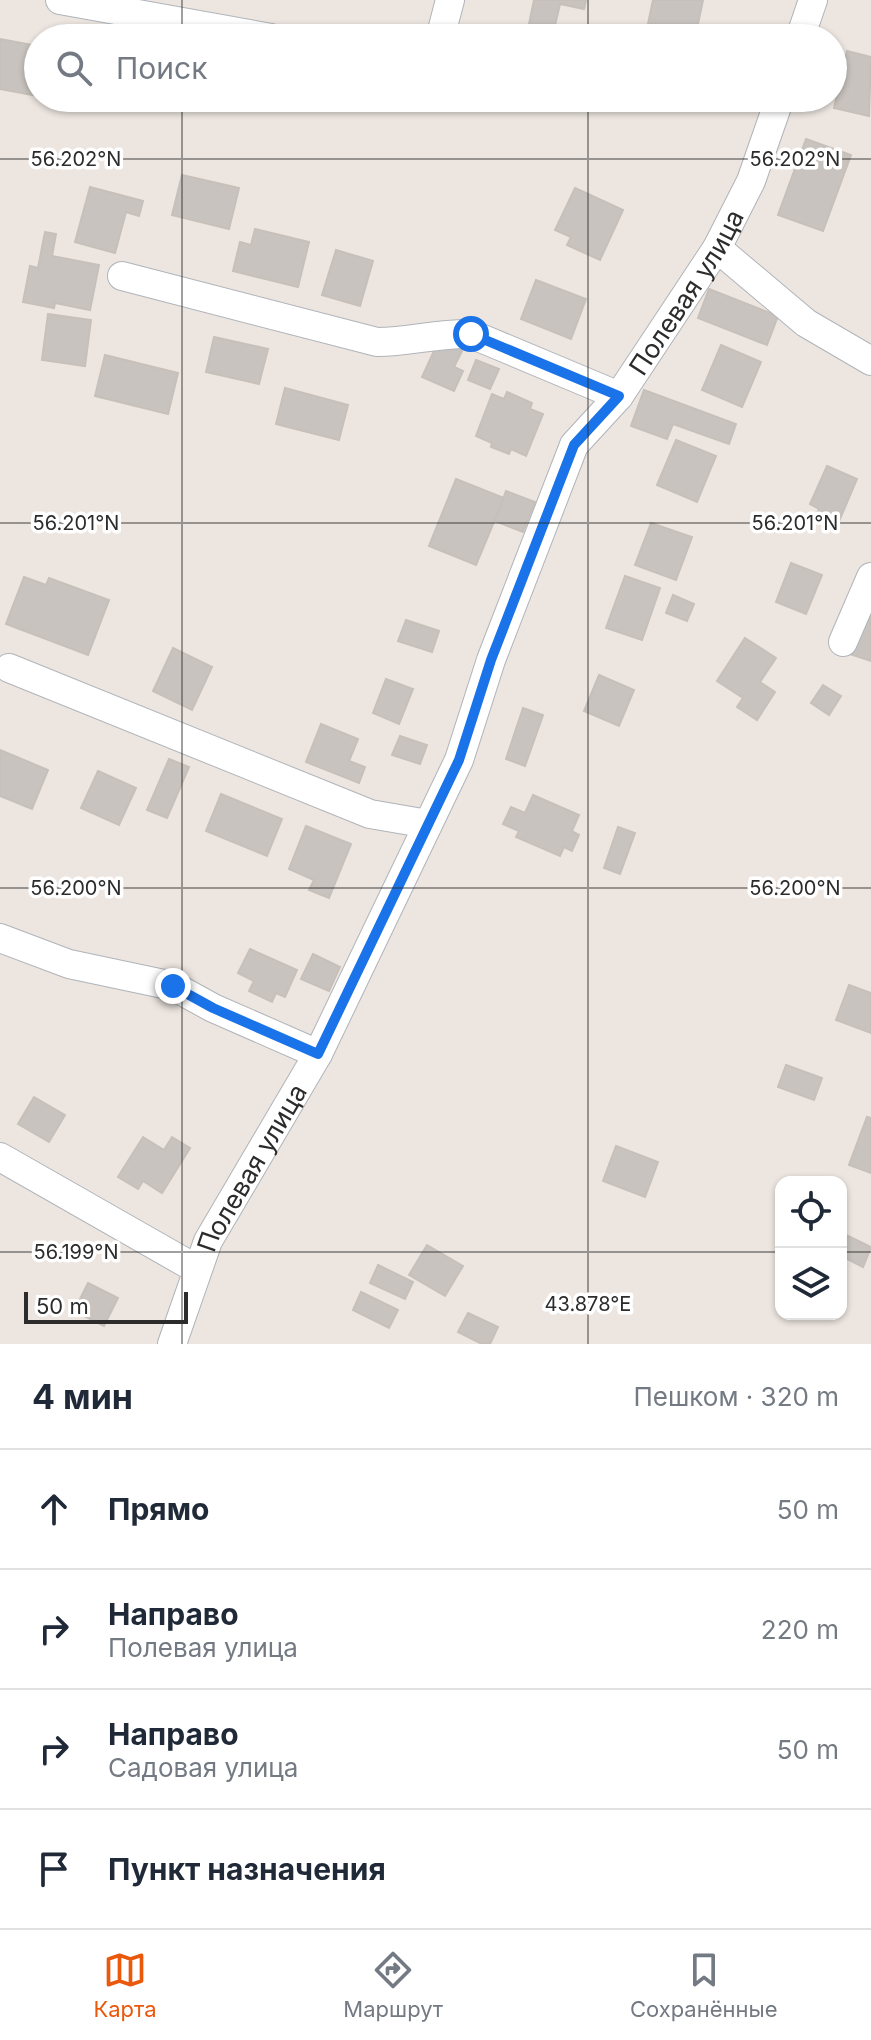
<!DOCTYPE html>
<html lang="ru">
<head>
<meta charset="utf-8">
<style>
  :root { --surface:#fff; --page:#f6f6f7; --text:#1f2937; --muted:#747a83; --line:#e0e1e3; --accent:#ea580c }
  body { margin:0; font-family:Inter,sans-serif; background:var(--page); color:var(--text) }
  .controls { position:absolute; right:24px; bottom:24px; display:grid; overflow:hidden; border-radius:16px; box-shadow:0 2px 6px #0004 }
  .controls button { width:72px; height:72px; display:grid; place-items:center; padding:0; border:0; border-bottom:2px solid var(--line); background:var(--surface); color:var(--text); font:40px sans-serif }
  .scale { position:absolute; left:24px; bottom:20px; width:164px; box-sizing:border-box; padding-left:8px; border:4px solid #2c2c2c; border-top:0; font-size:22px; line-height:28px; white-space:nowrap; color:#2c2c2c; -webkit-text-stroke:6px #fff; paint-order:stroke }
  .stop { position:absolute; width:24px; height:24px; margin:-18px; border:6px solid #1a73e8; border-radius:50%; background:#fff }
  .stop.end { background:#1a73e8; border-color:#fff; box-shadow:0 2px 8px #0008 }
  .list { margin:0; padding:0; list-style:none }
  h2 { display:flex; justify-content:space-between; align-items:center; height:104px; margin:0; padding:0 32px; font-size:34px }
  h2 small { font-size:26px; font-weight:400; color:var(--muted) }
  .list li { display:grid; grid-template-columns:52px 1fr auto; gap:24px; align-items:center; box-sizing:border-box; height:120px; padding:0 32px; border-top:2px solid var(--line) }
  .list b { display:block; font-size:30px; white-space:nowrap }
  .list p { margin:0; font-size:26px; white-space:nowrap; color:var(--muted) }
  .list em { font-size:26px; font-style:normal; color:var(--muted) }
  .icon { flex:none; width:44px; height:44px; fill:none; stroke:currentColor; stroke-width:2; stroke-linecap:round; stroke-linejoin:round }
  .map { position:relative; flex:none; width:871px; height:1344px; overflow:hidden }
  .search { position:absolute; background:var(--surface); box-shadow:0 2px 6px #0004; left:24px; right:24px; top:24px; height:88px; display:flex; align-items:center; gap:20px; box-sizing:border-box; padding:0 28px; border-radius:44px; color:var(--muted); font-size:30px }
  .sheet { height:584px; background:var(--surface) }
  nav { display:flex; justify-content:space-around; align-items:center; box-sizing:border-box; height:112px; border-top:2px solid var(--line); background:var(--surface); font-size:22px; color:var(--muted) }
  nav a { display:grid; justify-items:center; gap:4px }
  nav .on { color:var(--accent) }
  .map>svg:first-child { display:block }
  .building { fill:#c8c3be; stroke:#c7c0ba; stroke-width:2 }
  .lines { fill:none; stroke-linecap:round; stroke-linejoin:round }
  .minor-casing { stroke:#b0b4ba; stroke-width:30 }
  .minor { stroke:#fff; stroke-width:28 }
  .route { stroke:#1a73e8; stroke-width:10 }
  .ticks { fill:none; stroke:#2c2c2c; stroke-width:2; stroke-opacity:0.45 }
  .labels { text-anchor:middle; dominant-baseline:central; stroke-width:7; stroke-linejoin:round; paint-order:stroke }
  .street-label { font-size:26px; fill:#2c2c2c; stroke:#fff }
  .ticks-label { font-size:20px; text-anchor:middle; fill:#2c2c2c; stroke:#fff; stroke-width:7; stroke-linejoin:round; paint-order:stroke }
</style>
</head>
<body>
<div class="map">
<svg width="871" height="1344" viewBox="0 0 871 1344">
  <rect width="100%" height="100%" fill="#ece5e0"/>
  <g class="building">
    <path d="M 534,0 L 586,0 L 584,9 L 560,4 L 552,38 L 527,34 Z"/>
    <path d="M 653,0 L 703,0 L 695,38 L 645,38 Z"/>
    <path d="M 0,39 L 38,46 L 38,96 L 0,89 Z"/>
    <path d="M 847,51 L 871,57 L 869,116 L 834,108 Z"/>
    <path d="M 806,139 L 851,155 L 823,231 L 778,215 Z"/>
    <path d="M 182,175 L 239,188 L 229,229 L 172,215 Z"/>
    <path d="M 90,187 L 143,201 L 139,216 L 126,212 L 115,253 L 75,242 Z"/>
    <path d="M 575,188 L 623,210 L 600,260 L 567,245 L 571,237 L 555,230 Z"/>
    <path d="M 255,229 L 309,242 L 298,287 L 233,271 L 240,242 L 251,245 Z"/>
    <path d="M 45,232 L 56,234 L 52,256 L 99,265 L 90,310 L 55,303 L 54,308 L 23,302 L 30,266 L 38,268 Z"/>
    <path d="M 336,250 L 373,261 L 360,306 L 322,295 Z"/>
    <path d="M 536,280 L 586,299 L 571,339 L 521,319 Z"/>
    <path d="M 709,289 L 778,316 L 767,345 L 698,318 Z"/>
    <path d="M 48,314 L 91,320 L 85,366 L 42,360 Z"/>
    <path d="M 214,337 L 268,349 L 259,384 L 206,372 Z"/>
    <path d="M 440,338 L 463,349 L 454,367 L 463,371 L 454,391 L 422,377 Z"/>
    <path d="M 721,345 L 761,362 L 742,407 L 702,390 Z"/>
    <path d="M 105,355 L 178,373 L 168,414 L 95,396 Z"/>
    <path d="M 476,360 L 499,369 L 490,389 L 468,380 Z"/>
    <path d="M 285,388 L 348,405 L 339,440 L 276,424 Z"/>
    <path d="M 644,390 L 736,424 L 729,444 L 673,424 L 667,439 L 631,426 Z"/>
    <path d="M 507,392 L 532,403 L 530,409 L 543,414 L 526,456 L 511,449 L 509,454 L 491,447 L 492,443 L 476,436 L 492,394 L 504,399 Z"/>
    <path d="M 676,440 L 716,456 L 697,502 L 657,485 Z"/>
    <path d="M 827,466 L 857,479 L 837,526 L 816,516 L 819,509 L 810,504 Z"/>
    <path d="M 456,479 L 504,498 L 476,565 L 429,546 Z"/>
    <path d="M 506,491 L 535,502 L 523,532 L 495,521 Z"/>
    <path d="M 651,523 L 692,537 L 676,580 L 635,565 Z"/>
    <path d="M 791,563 L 822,575 L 806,614 L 776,602 Z"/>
    <path d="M 625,576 L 660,588 L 642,640 L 606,628 Z"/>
    <path d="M 24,577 L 46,585 L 49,578 L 109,600 L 88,655 L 6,624 Z"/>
    <path d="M 673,595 L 694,604 L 687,621 L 666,613 Z"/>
    <path d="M 860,612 L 871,615 L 871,661 L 847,653 Z"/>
    <path d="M 406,620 L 439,631 L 432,652 L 398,641 Z"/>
    <path d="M 745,638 L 776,658 L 760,682 L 775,692 L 757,720 L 737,707 L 743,698 L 717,681 Z"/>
    <path d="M 173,648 L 212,667 L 192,710 L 153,691 Z"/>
    <path d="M 599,675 L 634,690 L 619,726 L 584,711 Z"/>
    <path d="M 386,679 L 413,689 L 399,724 L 373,713 Z"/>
    <path d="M 823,685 L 841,696 L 829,715 L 811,703 Z"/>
    <path d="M 523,708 L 543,715 L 525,766 L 506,759 Z"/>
    <path d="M 321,724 L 358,739 L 349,761 L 365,767 L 359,783 L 306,762 Z"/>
    <path d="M 400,736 L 427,745 L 420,764 L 392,755 Z"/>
    <path d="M 0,750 L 48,770 L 32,809 L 0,796 Z"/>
    <path d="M 169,759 L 189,767 L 167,818 L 147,810 Z"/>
    <path d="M 98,771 L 136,788 L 119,825 L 81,808 Z"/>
    <path d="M 221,794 L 282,819 L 267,856 L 206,831 Z"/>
    <path d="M 533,795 L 579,815 L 572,831 L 579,835 L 572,851 L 564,847 L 560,856 L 516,837 L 519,831 L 503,824 L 511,807 L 525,813 Z"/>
    <path d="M 306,826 L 351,844 L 329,898 L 309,890 L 314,880 L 289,869 Z"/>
    <path d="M 618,827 L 635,833 L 620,874 L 604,868 Z"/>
    <path d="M 250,949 L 297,970 L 285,997 L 276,993 L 272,1002 L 249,991 L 254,981 L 238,973 Z"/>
    <path d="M 313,954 L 340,967 L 329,991 L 301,979 Z"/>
    <path d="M 849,985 L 871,993 L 871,1033 L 836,1020 Z"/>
    <path d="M 786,1065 L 822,1078 L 814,1100 L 778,1087 Z"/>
    <path d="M 34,1097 L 65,1115 L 49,1142 L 18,1124 Z"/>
    <path d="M 867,1117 L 871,1118 L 871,1173 L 849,1165 Z"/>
    <path d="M 143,1137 L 164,1150 L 172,1137 L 190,1148 L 162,1193 L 143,1181 L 138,1189 L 118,1177 Z"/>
    <path d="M 616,1146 L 658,1162 L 645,1197 L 603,1181 Z"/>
    <path d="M 844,1234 L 871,1247 L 863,1267 L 841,1256 L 841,1240 Z"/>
    <path d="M 427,1245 L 463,1266 L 445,1296 L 409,1275 Z"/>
    <path d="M 378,1265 L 413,1282 L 405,1299 L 370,1283 Z"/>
    <path d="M 88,1283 L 118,1298 L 104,1326 L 74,1311 Z"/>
    <path d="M 361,1292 L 398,1310 L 389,1328 L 353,1310 Z"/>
    <path d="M 468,1313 L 498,1327 L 490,1344 L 482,1344 L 458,1332 Z"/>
  </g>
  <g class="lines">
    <defs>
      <g id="minor">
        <path d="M 60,0 L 271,38"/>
        <path d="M 440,38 L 450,0"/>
        <path d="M 800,38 L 813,0"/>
        <path d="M 717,248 L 806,323 L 871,361"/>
        <path d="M 122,276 L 377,342 C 411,342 437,333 471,334 L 619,396"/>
        <path d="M 843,642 L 871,577"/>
        <path d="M 9,668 L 370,814 L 428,824"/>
        <path d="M 0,938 L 69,964 L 173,986 L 213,1008 L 318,1054"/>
        <path d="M 0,1157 L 186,1263 L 199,1265"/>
        <path id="s1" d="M 172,1344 L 208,1241 L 318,1054 L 459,760 L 491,660 L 574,445 L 619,396 L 717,248 L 751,181 L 780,98"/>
      </g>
    </defs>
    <use href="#minor" class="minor-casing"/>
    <use href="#minor" class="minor"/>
  </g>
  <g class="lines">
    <path class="route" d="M 173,986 L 213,1008 L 318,1054 L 459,760 L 491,660 L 574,445 L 619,396 L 471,334"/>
  </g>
  <path class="ticks" d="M 182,0 L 182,38M 588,0 L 588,38M 182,98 L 182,1344M 588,98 L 588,1344M 0,159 L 871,159M 0,523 L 871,523M 0,888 L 871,888M 0,1252 L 781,1252M 841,1252 L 871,1252"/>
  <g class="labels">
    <g class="street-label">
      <text stroke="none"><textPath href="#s1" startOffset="1178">Полевая улица</textPath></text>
      <text stroke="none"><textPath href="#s1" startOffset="194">Полевая улица</textPath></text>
    </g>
  </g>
  <g class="ticks-label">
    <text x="76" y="166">56.202°N</text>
    <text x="795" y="166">56.202°N</text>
    <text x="76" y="530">56.201°N</text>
    <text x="795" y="530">56.201°N</text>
    <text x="76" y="895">56.200°N</text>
    <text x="795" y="895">56.200°N</text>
    <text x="76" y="1259">56.199°N</text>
    <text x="588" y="1311">43.878°E</text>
  </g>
</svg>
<div class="controls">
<button><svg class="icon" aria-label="locate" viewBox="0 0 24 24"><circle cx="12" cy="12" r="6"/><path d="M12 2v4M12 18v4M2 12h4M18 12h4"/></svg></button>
<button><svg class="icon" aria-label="layers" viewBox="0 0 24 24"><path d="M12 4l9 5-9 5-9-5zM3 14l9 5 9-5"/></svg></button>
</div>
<div class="scale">50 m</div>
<div class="stop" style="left:471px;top:334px"></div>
<div class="stop end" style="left:173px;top:986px"></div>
<div class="search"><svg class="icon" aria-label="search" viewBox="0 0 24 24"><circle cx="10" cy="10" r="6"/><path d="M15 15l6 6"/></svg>Поиск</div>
</div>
<section class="sheet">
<h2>4 мин<small>Пешком · 320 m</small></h2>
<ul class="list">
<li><svg class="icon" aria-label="ahead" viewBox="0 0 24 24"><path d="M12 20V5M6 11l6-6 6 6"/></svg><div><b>Прямо</b></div><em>50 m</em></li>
<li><svg class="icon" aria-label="right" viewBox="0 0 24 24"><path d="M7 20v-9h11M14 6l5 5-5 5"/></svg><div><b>Направо</b><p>Полевая улица</p></div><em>220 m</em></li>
<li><svg class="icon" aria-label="right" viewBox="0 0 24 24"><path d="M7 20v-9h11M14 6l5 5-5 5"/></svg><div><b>Направо</b><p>Садовая улица</p></div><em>50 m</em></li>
<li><svg class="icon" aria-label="arrive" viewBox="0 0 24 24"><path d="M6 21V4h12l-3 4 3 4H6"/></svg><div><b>Пункт назначения</b></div></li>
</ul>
</section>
<nav>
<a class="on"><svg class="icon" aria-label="map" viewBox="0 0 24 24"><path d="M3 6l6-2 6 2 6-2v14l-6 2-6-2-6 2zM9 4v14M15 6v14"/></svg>Карта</a>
<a><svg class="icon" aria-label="directions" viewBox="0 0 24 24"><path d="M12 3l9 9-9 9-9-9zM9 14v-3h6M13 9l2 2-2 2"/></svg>Маршрут</a>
<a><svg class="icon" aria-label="saved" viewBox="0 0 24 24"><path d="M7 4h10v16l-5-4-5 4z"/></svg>Сохранённые</a>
</nav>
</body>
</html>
